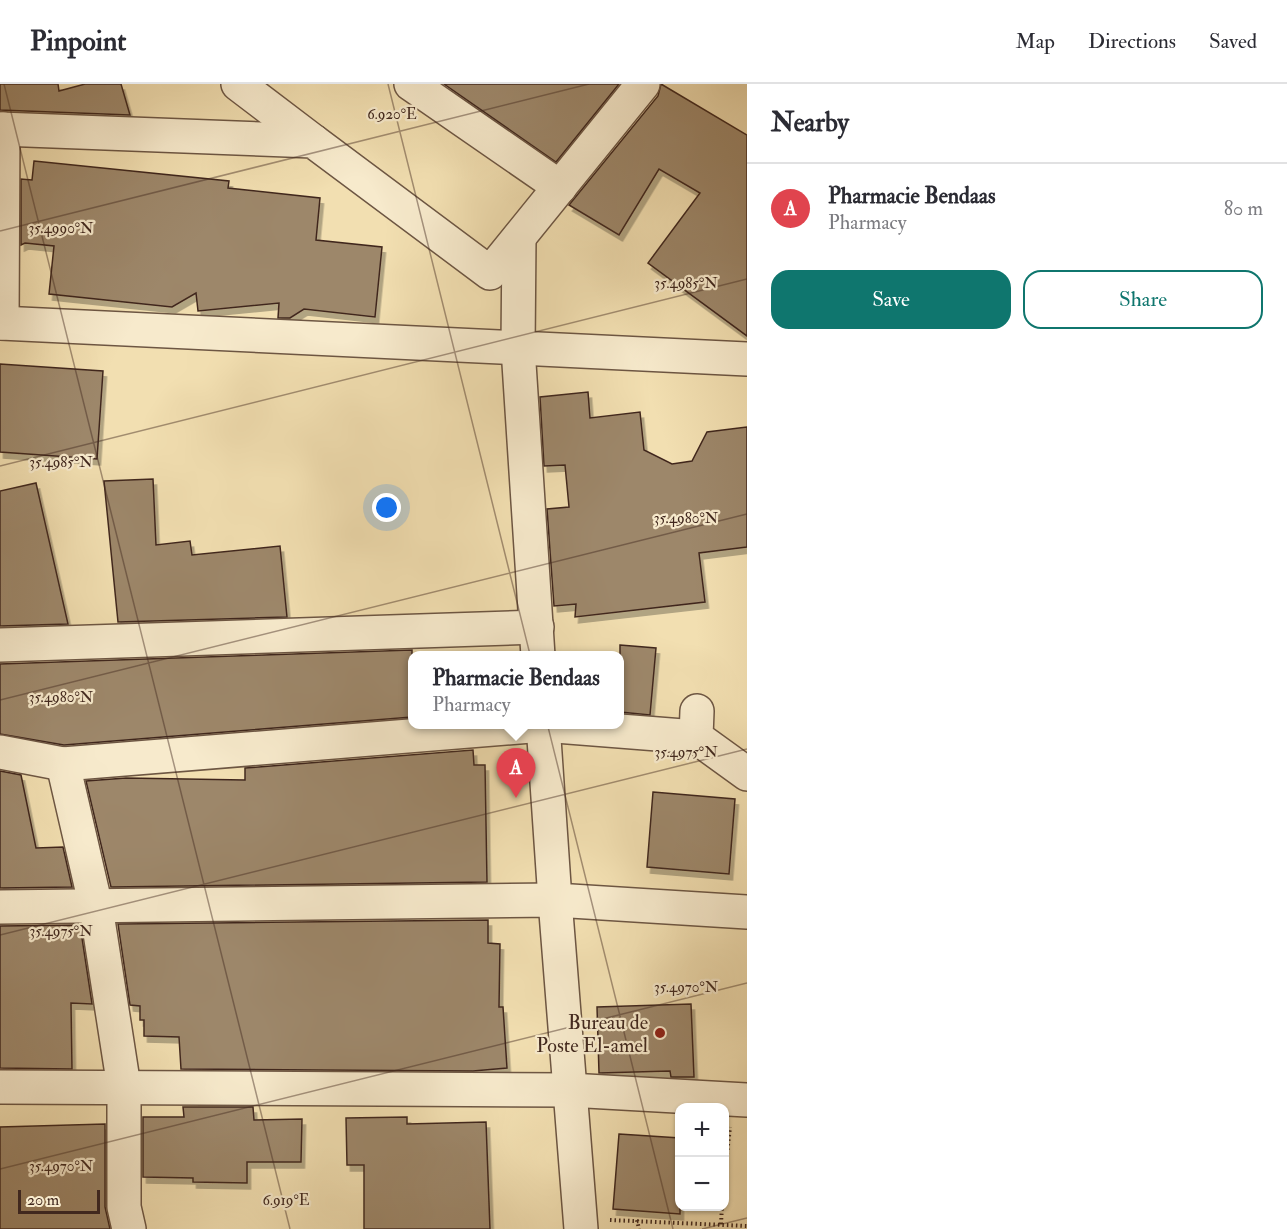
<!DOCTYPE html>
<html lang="en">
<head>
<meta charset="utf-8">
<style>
  :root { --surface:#fff; --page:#f7f7f7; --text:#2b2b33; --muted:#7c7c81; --line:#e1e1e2; --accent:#0f766e }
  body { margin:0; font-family:"IM FELL Double Pica",serif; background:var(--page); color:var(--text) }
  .controls { position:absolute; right:18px; bottom:18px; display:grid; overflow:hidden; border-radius:12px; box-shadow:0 2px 4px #0004 }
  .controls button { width:54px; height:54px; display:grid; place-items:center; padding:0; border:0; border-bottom:2px solid var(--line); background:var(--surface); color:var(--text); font:30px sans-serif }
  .scale { position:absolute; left:18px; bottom:15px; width:82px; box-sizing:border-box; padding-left:6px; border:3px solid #41281e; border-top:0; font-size:16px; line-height:21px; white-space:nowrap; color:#41281e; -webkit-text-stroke:4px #f7eacc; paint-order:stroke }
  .you { position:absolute; left:387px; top:424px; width:21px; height:21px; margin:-15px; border:4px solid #fff; border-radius:50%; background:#1a73e8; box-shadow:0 0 0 9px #1a73e833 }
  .badge { display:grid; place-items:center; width:39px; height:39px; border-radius:50%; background:var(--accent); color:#fff; font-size:20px; font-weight:700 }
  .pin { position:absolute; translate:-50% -50px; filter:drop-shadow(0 2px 3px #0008) }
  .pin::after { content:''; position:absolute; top:32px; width:21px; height:18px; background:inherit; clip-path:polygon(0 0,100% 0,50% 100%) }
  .popup { position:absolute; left:408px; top:567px; width:216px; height:78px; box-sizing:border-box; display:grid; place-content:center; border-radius:12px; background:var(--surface); filter:drop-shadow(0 2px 4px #0005); font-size:20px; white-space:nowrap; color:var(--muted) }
  .popup b { font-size:22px; color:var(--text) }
  .popup::after { content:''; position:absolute; left:50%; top:100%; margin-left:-12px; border:12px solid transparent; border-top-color:var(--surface) }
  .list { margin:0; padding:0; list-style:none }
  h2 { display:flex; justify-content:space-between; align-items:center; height:78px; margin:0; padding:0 24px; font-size:26px }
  h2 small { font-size:20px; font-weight:400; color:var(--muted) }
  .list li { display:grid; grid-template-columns:39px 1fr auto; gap:18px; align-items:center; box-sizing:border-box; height:90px; padding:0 24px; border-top:2px solid var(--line) }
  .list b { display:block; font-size:22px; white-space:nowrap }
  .list p { margin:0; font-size:20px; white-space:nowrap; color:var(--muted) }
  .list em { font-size:20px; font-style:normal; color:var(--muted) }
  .actions { display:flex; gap:12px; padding:18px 24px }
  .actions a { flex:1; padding:14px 0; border:2px solid var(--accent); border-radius:18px; text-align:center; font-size:21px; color:var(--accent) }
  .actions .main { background:var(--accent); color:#fff }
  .map { position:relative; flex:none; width:747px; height:1145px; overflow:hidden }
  header { display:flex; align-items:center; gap:36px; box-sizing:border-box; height:84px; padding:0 30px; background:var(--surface); border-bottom:2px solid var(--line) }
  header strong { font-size:28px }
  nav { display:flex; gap:33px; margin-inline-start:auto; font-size:21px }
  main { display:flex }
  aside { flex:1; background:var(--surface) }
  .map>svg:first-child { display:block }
  .building { fill:#9d876a; stroke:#41281e; stroke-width:1.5; filter:url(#shadow) }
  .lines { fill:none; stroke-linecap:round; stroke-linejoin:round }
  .minor-casing { stroke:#6d5643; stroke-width:36 }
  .path { stroke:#41281e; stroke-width:4; stroke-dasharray:1.5 3; stroke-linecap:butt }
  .minor { stroke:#f7eacc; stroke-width:33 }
  .ticks { fill:none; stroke:#41281e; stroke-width:1.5; stroke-opacity:0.45 }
  .poi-dot { fill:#8f2418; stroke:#f7eacc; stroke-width:2 }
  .labels { text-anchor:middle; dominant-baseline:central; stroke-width:4.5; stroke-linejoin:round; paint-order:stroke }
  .poi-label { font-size:20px; fill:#41281e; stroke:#f7eacc; text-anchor:end }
  .ticks-label { font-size:15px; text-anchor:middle; fill:#41281e; stroke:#f7eacc; stroke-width:4.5; stroke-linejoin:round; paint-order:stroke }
</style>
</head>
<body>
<header>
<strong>Pinpoint</strong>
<nav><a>Map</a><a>Directions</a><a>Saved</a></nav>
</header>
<main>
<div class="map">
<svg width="747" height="1145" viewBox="0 0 747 1145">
  <defs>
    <filter id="shadow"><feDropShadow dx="3.5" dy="6" stdDeviation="0" flood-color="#0004"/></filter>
  </defs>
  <rect width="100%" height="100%" fill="#f2dfb1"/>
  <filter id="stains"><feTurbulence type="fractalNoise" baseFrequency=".00333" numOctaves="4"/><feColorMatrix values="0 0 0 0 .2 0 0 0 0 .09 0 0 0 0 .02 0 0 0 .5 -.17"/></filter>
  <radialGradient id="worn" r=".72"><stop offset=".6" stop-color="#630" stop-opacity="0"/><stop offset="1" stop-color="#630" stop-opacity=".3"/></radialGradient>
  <g class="building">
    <path d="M 0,0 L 58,0 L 59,7 L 85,0 L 121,0 L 130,31 L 0,26 Z"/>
    <path d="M 444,0 L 619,0 L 556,78 Z"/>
    <path d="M 661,0 L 747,51 L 747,252 L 648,179 L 700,109 L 659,85 L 619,151 L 569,121 L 658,12 Z"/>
    <path d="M 34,77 L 229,97 L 228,104 L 320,114 L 316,156 L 382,163 L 375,233 L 304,225 L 290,234 L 278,234 L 279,219 L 198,227 L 196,209 L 172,223 L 49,210 L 54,162 L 25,159 L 21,161 L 21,95 L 32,96 Z"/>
    <path d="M 0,280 L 103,287 L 97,375 L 0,368 Z"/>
    <path d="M 588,308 L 590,334 L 640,328 L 644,366 L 672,380 L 692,377 L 707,348 L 747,343 L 747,463 L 699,469 L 705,518 L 575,533 L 576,520 L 554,522 L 547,425 L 569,423 L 565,381 L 544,382 L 540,313 Z"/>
    <path d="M 153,395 L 156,461 L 190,457 L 192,471 L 280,462 L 287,533 L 118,538 L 104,397 Z"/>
    <path d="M 36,399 L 68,540 L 0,542 L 0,407 Z"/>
    <path d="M 620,561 L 656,564 L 650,631 L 620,628 Z"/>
    <path d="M 412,566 L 412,633 L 64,661 L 0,650 L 0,580 Z"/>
    <path d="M 473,666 L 474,681 L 485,681 L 487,798 L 111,803 L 86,697 L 126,694 L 245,696 L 245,684 Z"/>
    <path d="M 0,687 L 21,691 L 36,764 L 63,763 L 72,803 L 0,804 Z"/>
    <path d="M 653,708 L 735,715 L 729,790 L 647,783 Z"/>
    <path d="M 488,836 L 488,859 L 500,860 L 499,923 L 503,923 L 507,984 L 473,987 L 181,985 L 179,953 L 144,952 L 144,936 L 140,936 L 140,922 L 130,921 L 118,840 Z"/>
    <path d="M 80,841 L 92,920 L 71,919 L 72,985 L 0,984 L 0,842 Z"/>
    <path d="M 691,920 L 694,993 L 671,993 L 670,987 L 599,989 L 597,923 Z"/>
    <path d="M 183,1023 L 253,1023 L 254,1036 L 302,1035 L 301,1078 L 247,1078 L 247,1099 L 193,1098 L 193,1094 L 143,1093 L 143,1033 L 184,1033 Z"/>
    <path d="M 407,1033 L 407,1040 L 486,1038 L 490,1145 L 364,1145 L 364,1081 L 347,1081 L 346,1034 Z"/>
    <path d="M 105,1040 L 105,1123 L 110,1145 L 0,1145 L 0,1043 Z"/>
    <path d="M 619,1050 L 680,1054 L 680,1130 L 613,1125 Z"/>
  </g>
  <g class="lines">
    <defs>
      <g id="minor">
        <path d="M 238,0 L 313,57"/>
        <path d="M 411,0 L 560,103"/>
        <path d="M 0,45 L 313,57 L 490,189 L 643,0"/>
        <path d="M 519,154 L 518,264 L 538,572"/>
        <path d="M 0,239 L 747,275"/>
        <path d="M 2,239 L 3,45"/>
        <path d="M 0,561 L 537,543"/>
        <path d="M 697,627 L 696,653 L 747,690"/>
        <path d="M 543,640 L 555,816 L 747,828"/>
        <path d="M 0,668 L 63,680"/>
        <path d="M 0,823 L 555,816 L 581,1145"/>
        <path d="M 0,1003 L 569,1006 L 747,1016"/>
        <path d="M 129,1145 L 124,1123 L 124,1003 L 96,823 L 63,680 L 543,641 L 696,653"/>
      </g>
    </defs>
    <use href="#minor" class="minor-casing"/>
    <g class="path">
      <path d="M 724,1097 L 730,1043"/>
      <path d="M 610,1136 L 747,1142"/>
      <path d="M 637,1136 L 639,1145"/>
      <path d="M 721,1140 L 722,1122"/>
    </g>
    <use href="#minor" class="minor"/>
  </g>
  <path class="ticks" d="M 4,0 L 290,1145M 388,0 L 673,1145M 0,147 L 589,0M 0,382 L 747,195M 0,616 L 747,430M 0,851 L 747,665M 0,1085 L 747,899M 702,1145 L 747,1134"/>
  <circle class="poi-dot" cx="660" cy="949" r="6"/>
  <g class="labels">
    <g class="poi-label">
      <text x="648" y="938">Bureau de<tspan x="648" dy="23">Poste El-amel</tspan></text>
    </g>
  </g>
  <g class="ticks-label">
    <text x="392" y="35">6.920°E</text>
    <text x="61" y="149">35.4990°N</text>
    <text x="686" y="204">35.4985°N</text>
    <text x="61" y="383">35.4985°N</text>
    <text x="686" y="439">35.4980°N</text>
    <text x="61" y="618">35.4980°N</text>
    <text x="686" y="673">35.4975°N</text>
    <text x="61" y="852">35.4975°N</text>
    <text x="686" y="908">35.4970°N</text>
    <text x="61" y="1087">35.4970°N</text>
    <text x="286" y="1121">6.919°E</text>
  </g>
  <rect width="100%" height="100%" filter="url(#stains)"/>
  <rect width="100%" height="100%" fill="url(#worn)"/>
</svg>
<div class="controls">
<button>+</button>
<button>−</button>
</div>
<div class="scale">20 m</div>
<div class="you"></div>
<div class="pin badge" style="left:516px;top:714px;background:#e0444e">A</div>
<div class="popup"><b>Pharmacie Bendaas</b>Pharmacy</div>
</div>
<aside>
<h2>Nearby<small></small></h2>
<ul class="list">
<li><span class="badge" style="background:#e0444e">A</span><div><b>Pharmacie Bendaas</b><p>Pharmacy</p></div><em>80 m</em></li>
</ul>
<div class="actions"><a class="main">Save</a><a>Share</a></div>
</aside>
</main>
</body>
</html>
